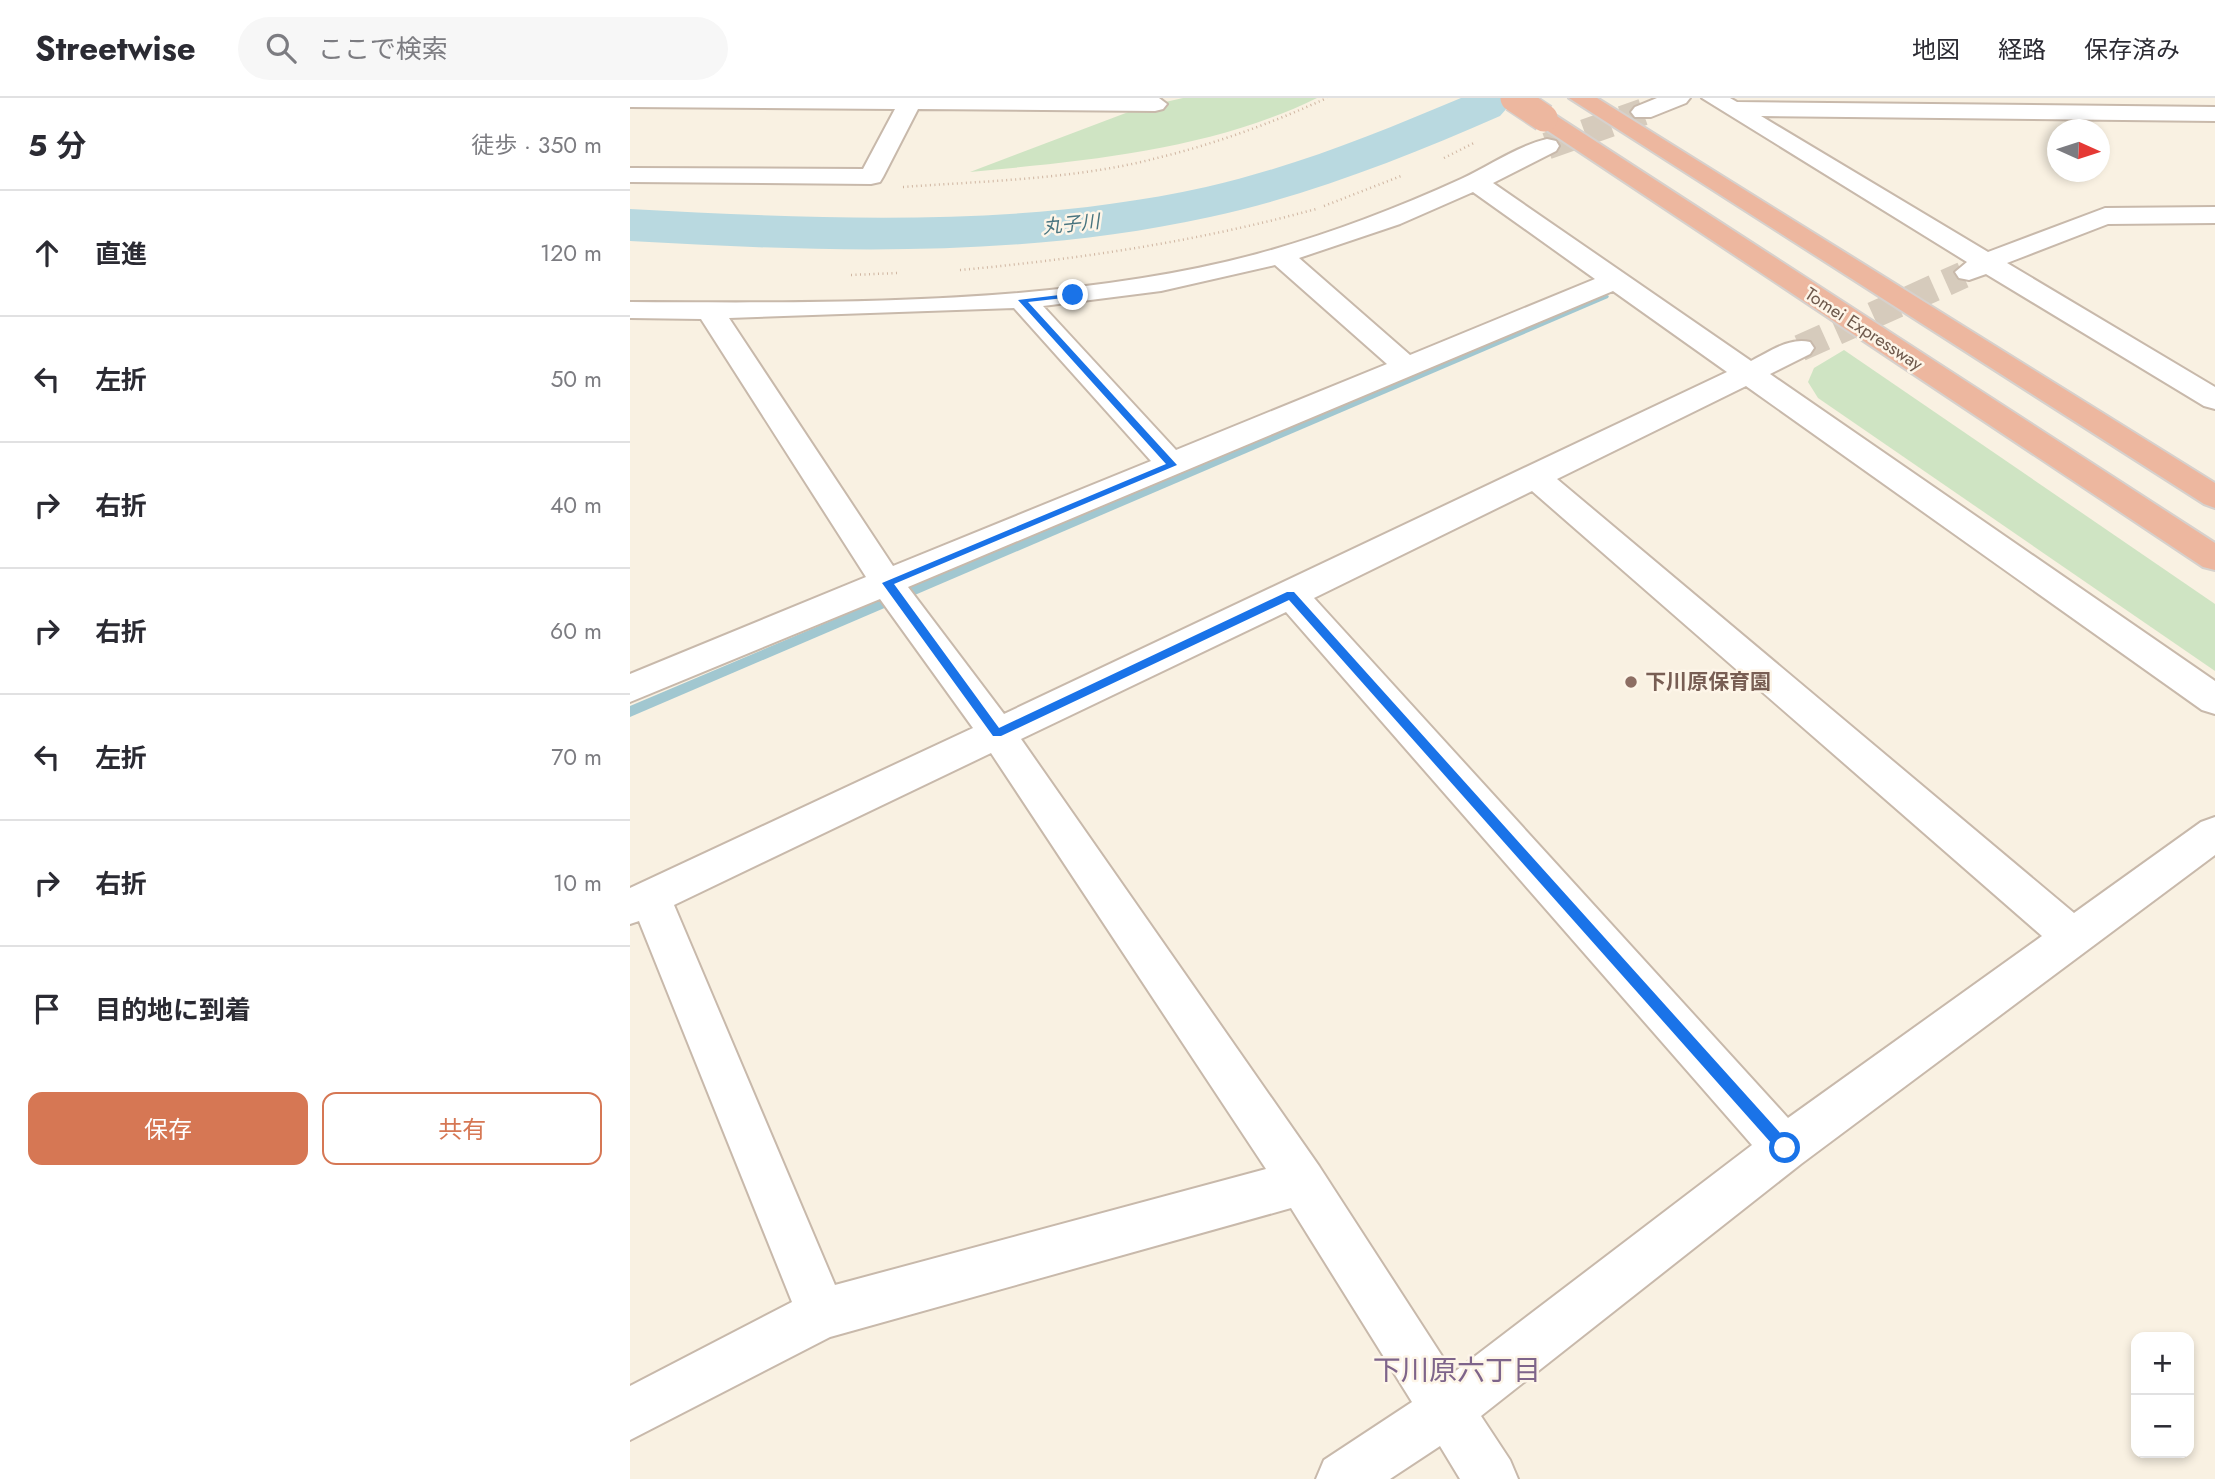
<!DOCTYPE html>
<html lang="ja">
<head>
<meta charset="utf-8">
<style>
  :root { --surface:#fff; --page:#f7f7f7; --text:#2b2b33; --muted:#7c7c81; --line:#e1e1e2; --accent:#d67754 }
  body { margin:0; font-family:Jost,"Noto Sans JP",sans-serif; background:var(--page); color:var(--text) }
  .controls { position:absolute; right:21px; bottom:21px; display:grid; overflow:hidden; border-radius:14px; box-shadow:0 4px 10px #0003 }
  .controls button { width:63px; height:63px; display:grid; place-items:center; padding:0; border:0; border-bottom:2px solid var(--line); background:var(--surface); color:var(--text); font:35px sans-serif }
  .compass { position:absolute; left:1417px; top:21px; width:63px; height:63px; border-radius:50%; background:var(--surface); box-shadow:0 4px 10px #0003; rotate:93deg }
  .stop { position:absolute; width:21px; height:21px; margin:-16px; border:5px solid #1a73e8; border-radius:50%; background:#fff }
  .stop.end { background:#1a73e8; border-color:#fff; box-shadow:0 2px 7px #0008 }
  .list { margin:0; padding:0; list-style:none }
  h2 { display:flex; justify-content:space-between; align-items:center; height:91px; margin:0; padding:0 28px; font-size:30px }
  h2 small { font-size:23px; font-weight:400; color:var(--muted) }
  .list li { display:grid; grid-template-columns:46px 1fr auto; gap:21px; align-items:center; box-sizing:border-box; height:126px; padding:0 28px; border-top:2px solid var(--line) }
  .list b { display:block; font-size:26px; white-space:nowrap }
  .list em { font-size:23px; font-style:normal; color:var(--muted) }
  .actions { display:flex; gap:14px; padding:21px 28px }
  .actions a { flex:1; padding:16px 0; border:2px solid var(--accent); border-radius:14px; text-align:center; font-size:24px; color:var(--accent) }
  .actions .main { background:var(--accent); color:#fff }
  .icon { flex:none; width:38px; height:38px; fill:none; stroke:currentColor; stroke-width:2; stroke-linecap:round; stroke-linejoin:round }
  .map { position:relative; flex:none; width:1585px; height:1381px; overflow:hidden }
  header { display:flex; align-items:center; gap:42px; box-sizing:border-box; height:98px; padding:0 35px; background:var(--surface); border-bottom:2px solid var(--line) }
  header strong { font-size:33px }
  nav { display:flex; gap:38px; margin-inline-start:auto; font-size:24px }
  .search { width:490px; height:63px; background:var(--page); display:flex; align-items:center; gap:18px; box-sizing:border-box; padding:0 24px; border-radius:38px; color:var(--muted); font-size:26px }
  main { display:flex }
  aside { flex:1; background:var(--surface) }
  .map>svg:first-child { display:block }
  .green { fill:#cfe4c3 }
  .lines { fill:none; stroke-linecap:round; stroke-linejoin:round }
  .stream { fill:#a1c7d0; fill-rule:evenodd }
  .river { fill:#b9d9e0; fill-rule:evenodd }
  .minor-tunnel { stroke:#d6cbbc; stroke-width:27; stroke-dasharray:27 13; stroke-linecap:butt }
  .minor-casing { stroke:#c8b9ab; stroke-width:4 }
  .highway-casing { stroke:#d6d1cd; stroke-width:4 }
  .path { stroke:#cfb5a1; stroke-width:2.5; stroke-dasharray:1 3.5; stroke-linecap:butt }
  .minor { fill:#fff; fill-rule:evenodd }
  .highway { fill:#edb79f; fill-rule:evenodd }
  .highway-bridge-casing { stroke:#d6d1cd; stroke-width:30; stroke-linecap:butt }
  .highway-bridge { stroke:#edb79f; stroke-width:27 }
  .route { fill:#1a73e8 }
  .education-dot { fill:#8d6e63; stroke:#fdf5e8; stroke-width:2.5 }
  .labels { text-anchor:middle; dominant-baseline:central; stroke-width:5; stroke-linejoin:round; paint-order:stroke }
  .far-street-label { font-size:18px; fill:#6e594c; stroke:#fdf5e8 }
  .far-water-label { font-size:19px; font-style:italic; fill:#48747f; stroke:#fdf5e8 }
  .education-label { font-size:21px; font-weight:bold; fill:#785e54; stroke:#fdf5e8; text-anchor:start }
  .near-neighbourhood-label { font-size:28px; fill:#7e648a; stroke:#fdf5e8 }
</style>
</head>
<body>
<header>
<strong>Streetwise</strong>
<div class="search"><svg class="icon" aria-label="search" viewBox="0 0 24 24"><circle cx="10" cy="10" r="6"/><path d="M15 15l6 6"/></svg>ここで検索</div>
<nav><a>地図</a><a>経路</a><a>保存済み</a></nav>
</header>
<main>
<aside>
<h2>5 分<small>徒歩 · 350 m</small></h2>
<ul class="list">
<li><svg class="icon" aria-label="ahead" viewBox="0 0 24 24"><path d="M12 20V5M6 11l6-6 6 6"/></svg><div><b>直進</b></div><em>120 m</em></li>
<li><svg class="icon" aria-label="left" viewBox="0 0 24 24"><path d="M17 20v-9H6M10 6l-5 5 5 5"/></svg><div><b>左折</b></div><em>50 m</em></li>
<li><svg class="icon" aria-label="right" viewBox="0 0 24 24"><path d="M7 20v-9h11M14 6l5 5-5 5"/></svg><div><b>右折</b></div><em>40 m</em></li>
<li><svg class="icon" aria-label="right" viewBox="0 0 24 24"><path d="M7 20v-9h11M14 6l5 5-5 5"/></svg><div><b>右折</b></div><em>60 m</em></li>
<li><svg class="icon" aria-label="left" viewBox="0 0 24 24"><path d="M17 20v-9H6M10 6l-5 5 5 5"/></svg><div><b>左折</b></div><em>70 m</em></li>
<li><svg class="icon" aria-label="right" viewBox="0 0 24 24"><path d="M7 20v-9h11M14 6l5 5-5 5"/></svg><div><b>右折</b></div><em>10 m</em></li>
<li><svg class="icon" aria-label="arrive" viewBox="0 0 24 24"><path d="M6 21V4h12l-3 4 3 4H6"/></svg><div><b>目的地に到着</b></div></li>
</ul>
<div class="actions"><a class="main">保存</a><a>共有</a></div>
</aside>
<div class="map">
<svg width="1585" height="1381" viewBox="0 0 1585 1381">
  <rect width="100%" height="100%" fill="#f9f1e2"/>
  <g class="green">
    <path d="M 553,0 L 687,0 C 581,52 457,63 340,74 L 509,10 Z"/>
    <path d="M 1214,252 L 1585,506 L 1585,573 L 1188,300 L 1178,284 L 1184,270 Z"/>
  </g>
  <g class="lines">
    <path class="stream" d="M 974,195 L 979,198 L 978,200 L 0,619 L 0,608 Z"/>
    <path class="river" d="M 831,0 L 886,0 L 870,18 C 776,59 681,97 580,119 C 389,161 194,154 0,143 L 0,111 C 192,121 387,131 576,89 C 664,69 748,35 831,0 Z"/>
    <g class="minor-tunnel">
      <path d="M 917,48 L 1013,14"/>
      <path d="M 1170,250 L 1333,177"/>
    </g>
    <defs>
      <g id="minor">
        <path d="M 0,0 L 529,0 L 537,6 L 533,11 L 525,13 L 288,11 L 253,79 L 250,84 L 241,86 L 0,84 L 0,70 L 233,71 L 265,11 L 0,9 Z"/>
        <path d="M 1027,0 L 1060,0 L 1056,5 L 1021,19 L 1005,19 L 1001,14 L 1005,9 Z"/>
        <path d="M 1072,0 L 1100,0 L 1107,4 L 1585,9 L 1585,23 L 1131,18 L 1358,154 L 1475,110 L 1585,109 L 1585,125 L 1478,126 L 1377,165 L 1585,289 L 1585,311 L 1574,308 L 1356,176 L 1339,182 L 1329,180 L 1325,174 L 1337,164 Z"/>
        <path d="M 917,41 L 926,43 L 929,48 L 926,53 L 863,85 L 1121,263 C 1139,254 1159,239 1180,244 L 1184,250 L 1180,256 L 1140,276 L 1585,583 L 1585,616 L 1572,612 L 1116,288 L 927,381 L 1444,815 L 1571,724 L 1585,719 L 1585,757 L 1171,1066 L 851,1318 L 880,1362 L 888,1381 L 830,1381 L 810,1348 L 760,1381 L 686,1381 L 694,1362 L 782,1304 L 661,1110 L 200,1239 L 0,1342 L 0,1288 L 162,1204 L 9,823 L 0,826 L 0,790 L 343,630 L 250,501 L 0,604 L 0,576 L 236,479 L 71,221 L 0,220 L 0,204 C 200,205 433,208 627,156 C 697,137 765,111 831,81 C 859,68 887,48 917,41 ZM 843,94 L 965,181 L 780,257 L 669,160 L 770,126 ZM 645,167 L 757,266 L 546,352 L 413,208 L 531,193 ZM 983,193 L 1097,274 L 374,616 L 278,489 ZM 384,210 L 521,363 L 263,468 L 99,220 ZM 902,393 L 1412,838 L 1158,1020 L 684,500 ZM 656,514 L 1122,1047 L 823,1275 L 689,1068 L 391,641 ZM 361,655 L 636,1071 L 205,1187 L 44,807 Z"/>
      </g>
      <g id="highway">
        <path d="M 939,0 L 967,0 L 1585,385 L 1585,410 L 1574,406 Z"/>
        <path d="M 914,13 L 922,15 L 1585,445 L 1585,472 L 1573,469 L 906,25 L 902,20 L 906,15 Z"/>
      </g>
    </defs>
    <use href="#minor" class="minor-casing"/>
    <use href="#highway" class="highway-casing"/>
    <g class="path">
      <path d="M 814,60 L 844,45"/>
      <path d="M 273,89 C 355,83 448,81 527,60 C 585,46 642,25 697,0"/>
      <path d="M 694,108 L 771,78"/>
      <path d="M 330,172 C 451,161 569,143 686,111"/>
      <path d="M 221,177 L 268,175"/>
    </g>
    <use href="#minor" class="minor"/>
    <use href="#highway" class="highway"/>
    <defs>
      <path id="highway-bridge" d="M 884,0 L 914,20"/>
    </defs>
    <use href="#highway-bridge" class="highway-bridge-casing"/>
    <use href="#highway-bridge" class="highway-bridge"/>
  </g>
  <path class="route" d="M 446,195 L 443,199 L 398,204 L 547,367 L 264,486 L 369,630 L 657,494 L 664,494 L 1160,1046 L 1160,1055 L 1150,1055 L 659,502 L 371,638 L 363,638 L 252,485 L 536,366 L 388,202 Z"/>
  <circle class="education-dot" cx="1001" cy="584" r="7"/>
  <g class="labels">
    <g class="far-street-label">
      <text transform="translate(1234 231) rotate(33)">Tomei Expressway</text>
    </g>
    <g class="far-water-label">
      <text transform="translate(441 126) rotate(-6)">丸子川</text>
    </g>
    <g class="education-label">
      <text x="1015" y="584">下川原保育園</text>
    </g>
    <g class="near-neighbourhood-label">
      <text x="827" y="1272">下川原六丁目</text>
    </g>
  </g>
</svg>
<div class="controls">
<button>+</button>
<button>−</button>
</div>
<svg class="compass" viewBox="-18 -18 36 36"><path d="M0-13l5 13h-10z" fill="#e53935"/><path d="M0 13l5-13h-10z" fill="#7c7c81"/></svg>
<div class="stop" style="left:1155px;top:1050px"></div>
<div class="stop end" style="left:443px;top:197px"></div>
</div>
</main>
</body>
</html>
